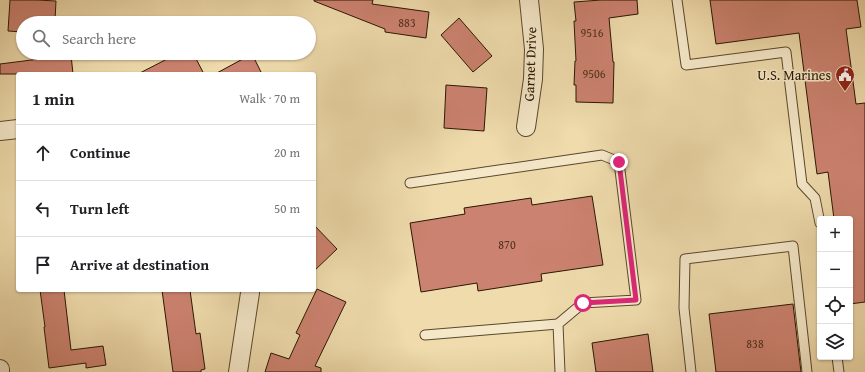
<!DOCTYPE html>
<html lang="en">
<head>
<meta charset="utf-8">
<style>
  :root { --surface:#fff; --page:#f6f6f6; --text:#202124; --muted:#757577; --line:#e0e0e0 }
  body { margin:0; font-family:"Gentium Book Plus",serif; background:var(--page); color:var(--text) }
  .controls { position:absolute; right:12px; bottom:12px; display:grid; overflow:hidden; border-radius:4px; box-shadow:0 1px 3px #0004 }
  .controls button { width:36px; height:36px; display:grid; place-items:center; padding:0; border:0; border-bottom:1px solid var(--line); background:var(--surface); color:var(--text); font:20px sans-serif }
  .stop { position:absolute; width:12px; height:12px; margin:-9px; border:3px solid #db2777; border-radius:50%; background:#fff }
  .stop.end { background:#db2777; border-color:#fff; box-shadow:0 1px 4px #0008 }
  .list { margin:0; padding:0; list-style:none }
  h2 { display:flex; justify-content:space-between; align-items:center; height:52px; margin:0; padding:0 16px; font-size:17px }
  h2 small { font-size:13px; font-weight:400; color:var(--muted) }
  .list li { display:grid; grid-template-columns:26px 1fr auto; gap:12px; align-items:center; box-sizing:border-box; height:56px; padding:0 16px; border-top:1px solid var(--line) }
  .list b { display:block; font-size:15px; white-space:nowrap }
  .list em { font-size:13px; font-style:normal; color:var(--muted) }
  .icon { flex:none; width:22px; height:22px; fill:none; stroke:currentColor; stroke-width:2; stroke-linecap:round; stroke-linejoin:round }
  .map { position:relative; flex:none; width:865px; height:372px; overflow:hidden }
  .search { position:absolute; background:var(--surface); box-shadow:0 1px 3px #0004; left:16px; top:16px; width:300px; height:44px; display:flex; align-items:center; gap:10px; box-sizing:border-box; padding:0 14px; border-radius:22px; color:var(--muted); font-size:15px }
  .panel { position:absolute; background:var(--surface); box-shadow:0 1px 3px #0004; left:16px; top:72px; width:300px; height:220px; border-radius:4px }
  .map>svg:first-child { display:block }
  .building { fill:#cc8270; stroke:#291701 }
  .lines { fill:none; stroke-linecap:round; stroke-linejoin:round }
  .service-casing { stroke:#5a482c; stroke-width:11 }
  .minor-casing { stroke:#5a482c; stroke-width:20 }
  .service { stroke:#f5e8c9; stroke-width:9 }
  .minor { stroke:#f5e8c9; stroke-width:18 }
  .route { stroke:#db2777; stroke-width:5 }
  .labels { text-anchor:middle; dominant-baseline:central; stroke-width:3; stroke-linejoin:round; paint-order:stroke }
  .number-label { font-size:12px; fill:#52321d }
  .street-label { font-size:14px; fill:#291701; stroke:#f5e8c9 }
  .poi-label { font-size:14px; fill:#291701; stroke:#f5e8c9; text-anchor:end }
</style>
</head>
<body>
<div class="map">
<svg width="865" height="372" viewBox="0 0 865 372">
  <rect width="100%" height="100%" fill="#efdbac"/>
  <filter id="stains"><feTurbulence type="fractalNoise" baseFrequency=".005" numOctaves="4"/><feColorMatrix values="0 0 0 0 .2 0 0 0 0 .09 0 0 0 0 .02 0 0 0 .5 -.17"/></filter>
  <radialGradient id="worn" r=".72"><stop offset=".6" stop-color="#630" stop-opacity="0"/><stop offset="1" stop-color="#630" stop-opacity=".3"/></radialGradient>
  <g class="building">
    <path d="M 10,0 L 37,0 L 56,1 L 55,20 L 34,19 L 33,23 L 23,23 L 23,32 L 8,31 Z"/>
    <path d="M 314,0 L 373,0 L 372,4 L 429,12 L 426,38 L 385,32 L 385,29 L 314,1 Z"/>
    <path d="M 601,0 L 637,0 L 638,14 L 609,18 L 613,62 L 614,62 L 613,103 L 576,102 L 576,85 L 574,85 L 575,61 L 576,61 L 574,21 L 576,21 L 574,2 Z"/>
    <path d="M 710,0 L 857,0 L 861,27 L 846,29 L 856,104 L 865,103 L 865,302 L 850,304 L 850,219 L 834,219 L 828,172 L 817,174 L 799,33 L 716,44 Z"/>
    <path d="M 459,18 L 492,56 L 473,72 L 441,35 Z"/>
    <path d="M 166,53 L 193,53 L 204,74 L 138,74 L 169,58 Z"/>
    <path d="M 252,54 L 262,74 L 215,74 Z"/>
    <path d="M 71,55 L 73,74 L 0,74 L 0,64 Z"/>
    <path d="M 446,85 L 487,88 L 484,131 L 444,128 Z"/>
    <path d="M 592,196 L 603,265 L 541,274 L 542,281 L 478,291 L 477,283 L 421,292 L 410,223 L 465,214 L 464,208 L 531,198 L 532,205 Z"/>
    <path d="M 314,225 L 337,249 L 314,271 Z"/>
    <path d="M 317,289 L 346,302 L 315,366 L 321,368 L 321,372 L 265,372 L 271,353 L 289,359 L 300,335 L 296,333 Z"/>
    <path d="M 40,290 L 64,290 L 71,350 L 103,346 L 106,365 L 86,368 L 86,363 L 49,368 L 44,327 L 45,327 Z"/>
    <path d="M 162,290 L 190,290 L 196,334 L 200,333 L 205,369 L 201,370 L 201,372 L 173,372 Z"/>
    <path d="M 793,304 L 801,372 L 716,372 L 709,314 Z"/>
    <path d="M 648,334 L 653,372 L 596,372 L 592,343 Z"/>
  </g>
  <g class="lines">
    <defs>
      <g id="service">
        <path d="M 677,0 L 686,65 L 786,52 L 802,184 L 815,198 L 820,223"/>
        <path d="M 410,183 L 602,155 L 619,162 L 636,300 L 583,303 L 558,324 L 560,372"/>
        <path d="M 425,335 L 558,324"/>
        <path d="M 837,357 L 839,372"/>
        <path d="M 691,372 L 684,308 L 685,259 L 793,246 L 807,372"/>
      </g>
      <g id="minor">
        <path d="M 526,127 L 533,79 L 534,49 L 529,0"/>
        <path d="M 0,131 L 18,129"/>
        <path d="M 0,369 L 0,372"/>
        <path d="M 238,372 L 250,293"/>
      </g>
    </defs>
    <use href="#service" class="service-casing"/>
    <use href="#minor" class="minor-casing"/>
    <use href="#service" class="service"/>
    <use href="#minor" class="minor"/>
  </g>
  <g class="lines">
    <path class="route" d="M 583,303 L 636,300 L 619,162"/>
  </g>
  <defs>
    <symbol id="civic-pin" viewBox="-11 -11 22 30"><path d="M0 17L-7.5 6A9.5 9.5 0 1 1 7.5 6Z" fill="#8f2418" stroke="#f5e8c9"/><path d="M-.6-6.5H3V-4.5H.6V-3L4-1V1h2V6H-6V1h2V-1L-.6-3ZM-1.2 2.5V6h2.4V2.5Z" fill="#fff"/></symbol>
  </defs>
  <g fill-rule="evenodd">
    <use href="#civic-pin" x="834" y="64" width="22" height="30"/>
  </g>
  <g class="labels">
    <g class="number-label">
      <text x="407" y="22">883</text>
      <text x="592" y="32">9516</text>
      <text x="594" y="73">9506</text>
      <text x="507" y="244">870</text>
      <text x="755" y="343">838</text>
    </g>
    <g class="street-label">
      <text transform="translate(530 64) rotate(-88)">Garnet Drive</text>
    </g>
    <g class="poi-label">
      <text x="831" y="75">U.S. Marines</text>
    </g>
  </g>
  <rect width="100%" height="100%" filter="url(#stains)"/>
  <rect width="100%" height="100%" fill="url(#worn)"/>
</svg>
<div class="controls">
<button>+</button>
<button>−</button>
<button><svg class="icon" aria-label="locate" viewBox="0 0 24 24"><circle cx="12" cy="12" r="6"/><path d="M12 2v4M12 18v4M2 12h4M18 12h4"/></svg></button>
<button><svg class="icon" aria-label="layers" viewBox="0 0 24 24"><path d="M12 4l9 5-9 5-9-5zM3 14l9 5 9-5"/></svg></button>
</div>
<div class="stop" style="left:583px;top:303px"></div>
<div class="stop end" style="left:619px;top:162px"></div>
<div class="search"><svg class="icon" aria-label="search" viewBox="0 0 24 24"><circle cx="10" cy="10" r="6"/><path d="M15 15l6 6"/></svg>Search here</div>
<section class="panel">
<h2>1 min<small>Walk · 70 m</small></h2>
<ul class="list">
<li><svg class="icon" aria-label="ahead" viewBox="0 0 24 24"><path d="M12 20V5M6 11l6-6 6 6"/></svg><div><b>Continue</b></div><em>20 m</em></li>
<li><svg class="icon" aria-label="left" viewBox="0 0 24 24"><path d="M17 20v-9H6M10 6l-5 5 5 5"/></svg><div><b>Turn left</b></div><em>50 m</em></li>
<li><svg class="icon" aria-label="arrive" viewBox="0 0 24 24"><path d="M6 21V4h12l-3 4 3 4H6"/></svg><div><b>Arrive at destination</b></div></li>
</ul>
</section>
</div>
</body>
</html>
